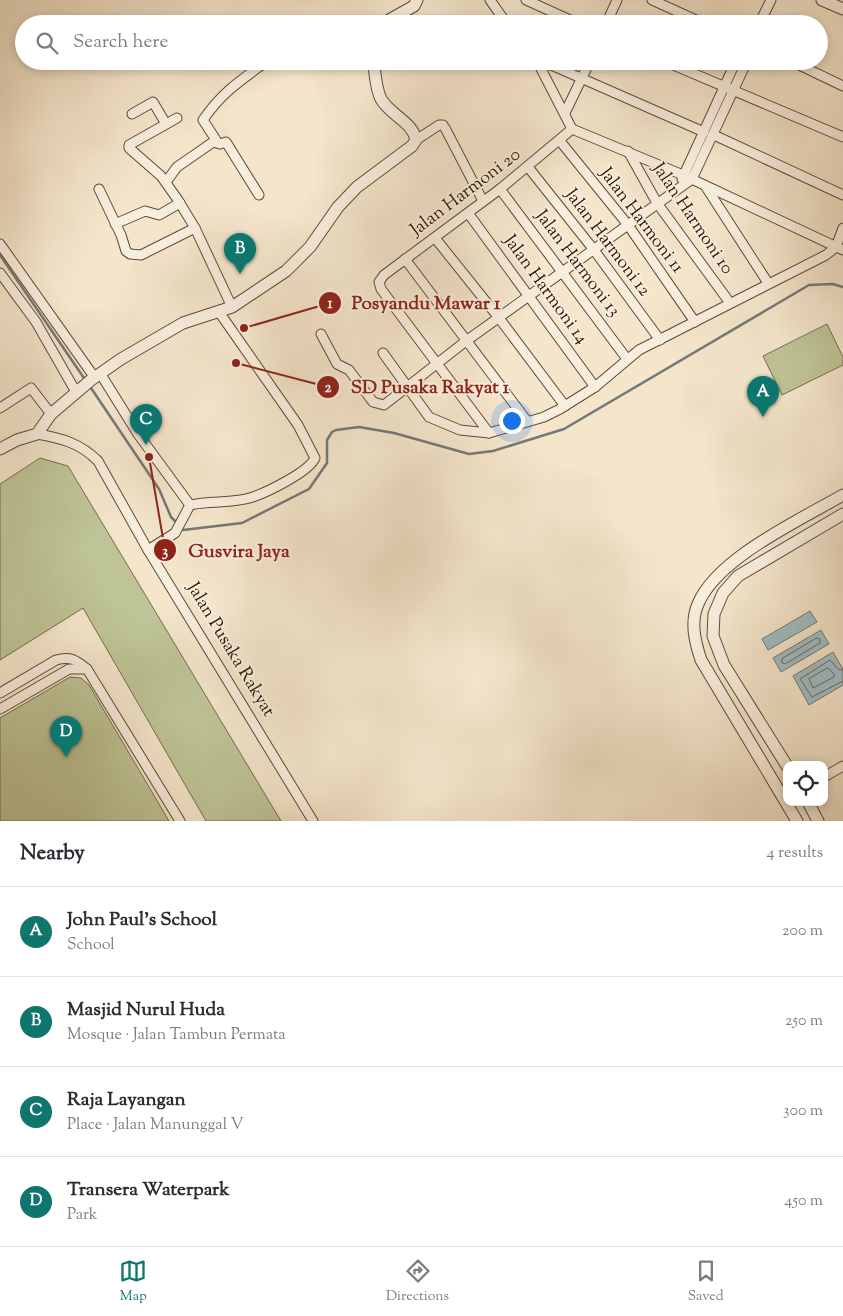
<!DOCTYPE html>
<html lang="en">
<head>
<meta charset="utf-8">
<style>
  :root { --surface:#fff; --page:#f7f7f7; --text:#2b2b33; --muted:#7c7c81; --line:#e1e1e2; --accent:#0f766e }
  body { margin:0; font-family:"Sorts Mill Goudy",serif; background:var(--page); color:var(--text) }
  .controls { position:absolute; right:15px; bottom:15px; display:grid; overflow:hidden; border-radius:10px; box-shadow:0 2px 8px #0003 }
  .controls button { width:45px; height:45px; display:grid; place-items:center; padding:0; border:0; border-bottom:1px solid var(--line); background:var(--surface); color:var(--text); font:25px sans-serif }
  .you { position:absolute; left:511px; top:420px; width:18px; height:18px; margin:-12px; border:4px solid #fff; border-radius:50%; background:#1a73e8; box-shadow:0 0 0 8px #1a73e833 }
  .badge { display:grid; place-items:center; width:32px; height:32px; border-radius:50%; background:var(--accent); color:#fff; font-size:16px; font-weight:700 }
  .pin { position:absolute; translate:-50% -41px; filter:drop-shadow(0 1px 2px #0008) }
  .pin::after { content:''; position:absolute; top:26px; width:18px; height:15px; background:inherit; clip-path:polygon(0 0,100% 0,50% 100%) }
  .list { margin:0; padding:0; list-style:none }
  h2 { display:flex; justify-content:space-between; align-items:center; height:65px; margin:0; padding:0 20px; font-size:21px }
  h2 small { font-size:16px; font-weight:400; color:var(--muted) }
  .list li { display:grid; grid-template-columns:32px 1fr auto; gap:15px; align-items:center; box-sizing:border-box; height:90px; padding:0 20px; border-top:1px solid var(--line) }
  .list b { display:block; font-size:19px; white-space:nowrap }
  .list p { margin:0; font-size:16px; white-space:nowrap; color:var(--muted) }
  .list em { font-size:16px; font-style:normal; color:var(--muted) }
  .icon { flex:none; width:28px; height:28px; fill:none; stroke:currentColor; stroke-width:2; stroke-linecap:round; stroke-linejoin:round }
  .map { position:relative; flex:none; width:843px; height:821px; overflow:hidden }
  .search { position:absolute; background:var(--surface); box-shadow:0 2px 8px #0003; left:15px; right:15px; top:15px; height:55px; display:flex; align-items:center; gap:12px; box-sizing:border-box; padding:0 18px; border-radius:28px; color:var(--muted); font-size:19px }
  .sheet { height:425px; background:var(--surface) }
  nav { display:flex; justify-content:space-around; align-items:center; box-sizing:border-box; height:70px; border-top:1px solid var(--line); background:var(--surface); font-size:14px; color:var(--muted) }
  nav a { display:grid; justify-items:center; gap:2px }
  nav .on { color:var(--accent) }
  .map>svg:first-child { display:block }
  .green { fill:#bec496; stroke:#766c4c }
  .water { fill:#a1bcc2; stroke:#737976 }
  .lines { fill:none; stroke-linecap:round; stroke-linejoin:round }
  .shore { stroke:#686862; stroke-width:1 }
  .stream { stroke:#737976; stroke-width:2.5 }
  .minor-casing { stroke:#604935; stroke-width:11 }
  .tertiary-casing { stroke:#604935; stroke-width:13 }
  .minor { stroke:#f8eedd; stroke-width:9 }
  .tertiary { stroke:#f8eedd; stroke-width:11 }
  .labels { text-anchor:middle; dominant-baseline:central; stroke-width:4; stroke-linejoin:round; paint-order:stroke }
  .street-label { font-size:18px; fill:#2f1503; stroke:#f8eedd }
  .leader { fill:none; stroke:#8f2418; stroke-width:2 }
  .callout-dot { fill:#8f2418; stroke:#f8eedd; stroke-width:2 }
  .mark-label { font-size:15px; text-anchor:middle; font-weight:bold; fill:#fff }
  .callout-label { font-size:19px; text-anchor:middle; font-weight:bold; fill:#8f2418; stroke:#f8eedd; stroke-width:4; stroke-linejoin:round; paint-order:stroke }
</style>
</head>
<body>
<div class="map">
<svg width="843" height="821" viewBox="0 0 843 821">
  <rect width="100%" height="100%" fill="#f4e5cb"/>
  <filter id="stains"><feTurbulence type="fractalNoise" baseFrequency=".004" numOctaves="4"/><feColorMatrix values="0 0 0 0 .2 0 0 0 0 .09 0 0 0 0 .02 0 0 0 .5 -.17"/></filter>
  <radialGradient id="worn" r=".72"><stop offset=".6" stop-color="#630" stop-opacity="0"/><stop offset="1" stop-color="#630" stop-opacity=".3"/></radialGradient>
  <g class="green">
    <path d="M 827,324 L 843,357 L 843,365 L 782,395 L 763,356 Z"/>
    <path d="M 40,458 L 68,466 L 281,821 L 206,821 L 83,608 L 0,660 L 0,484 Z"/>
    <path d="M 70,677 L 81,678 L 89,685 L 169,821 L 0,821 L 0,718 Z"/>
  </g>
  <g class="water">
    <path d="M 810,611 L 817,622 L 768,650 L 762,639 Z"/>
    <path d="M 821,630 L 829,644 L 781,672 L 773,658 Z"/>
    <path d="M 833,652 L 843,669 L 843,685 L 809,705 L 793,676 Z"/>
  </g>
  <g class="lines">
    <g class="shore">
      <path d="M 817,638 L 820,639 L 820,643 L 785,664 L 782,663 L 782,659 Z"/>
      <path d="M 828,668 L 834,674 L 834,677 L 813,688 L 809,679 Z"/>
      <path d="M 843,670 L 838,669 L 830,660 L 800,679 L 812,697 L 843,681"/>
    </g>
    <g class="stream">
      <path d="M 0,255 L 86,381"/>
      <path d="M 89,385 L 159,489 L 171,517 L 177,523"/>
      <path d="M 181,528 L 183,530 L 242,523 L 309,489 L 327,463 L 327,440 L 332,432 L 336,430 L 359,427 L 394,433 L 469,454 L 493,451 L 564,429 L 809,285 L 833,284 L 843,287"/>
    </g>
    <defs>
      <g id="minor">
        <path d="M 490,0 L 507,24"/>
        <path d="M 526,0 L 579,24"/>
        <path d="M 652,0 L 705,24"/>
        <path d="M 606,24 L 617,0"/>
        <path d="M 764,24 L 762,18 L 771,0"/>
        <path d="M 537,61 L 572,129"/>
        <path d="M 542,61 L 704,132"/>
        <path d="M 664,61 L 843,137"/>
        <path d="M 791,61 L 843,86"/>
        <path d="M 565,113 L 590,61"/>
        <path d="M 132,114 L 153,102 L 166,124"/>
        <path d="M 177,118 L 129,145 L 129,148 L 161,176 L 178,200 L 195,228 L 232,307"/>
        <path d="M 445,128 L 483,201"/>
        <path d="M 572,129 L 683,175 L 843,250"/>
        <path d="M 714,135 L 843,195"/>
        <path d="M 416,140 L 439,125 L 443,125"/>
        <path d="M 560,141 L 628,225 L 695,322"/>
        <path d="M 214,142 L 220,144 L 226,142 L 259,195"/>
        <path d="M 628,151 L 657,203 L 730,303"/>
        <path d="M 528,167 L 594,250 L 660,340"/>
        <path d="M 682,179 L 736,61"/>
        <path d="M 692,179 L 747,61"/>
        <path d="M 166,182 L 177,167 L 216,140 L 203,120 C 222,92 240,81 267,61"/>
        <path d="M 706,187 L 768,283"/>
        <path d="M 99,189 L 121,235 L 126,251 L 130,254 L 141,255 L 195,228"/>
        <path d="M 500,189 L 627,359"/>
        <path d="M 468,213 L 595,387"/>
        <path d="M 115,224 L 145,211 L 159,215 L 180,203"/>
        <path d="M 435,238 L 499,318 L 565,406"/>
        <path d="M 0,244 L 95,378"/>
        <path d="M 405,259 L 527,421"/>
        <path d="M 0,273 L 36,322 L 76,392"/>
        <path d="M 321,334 L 337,364 L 349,370 L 373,402 L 384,405 L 466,341 L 692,179"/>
        <path d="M 383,353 L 429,417 L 460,430 L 489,433 L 544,417 L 560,409 L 595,387 L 639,350 L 826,255 L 836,247 L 843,228"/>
        <path d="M 100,373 L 138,434 L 190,505"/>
        <path d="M 0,408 L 31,388 L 51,414"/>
        <path d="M 489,433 L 381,289 L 379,282 L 384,275 L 500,189 L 572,129"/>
        <path d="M 37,434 C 61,438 80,443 98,461 L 148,550 L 313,821"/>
        <path d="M 148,550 L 175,533 L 190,505 C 210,500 233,504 253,497 C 267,492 309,472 315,458 L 298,425 L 219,312"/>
        <path d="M 0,693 L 56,660 C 71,656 76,660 87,669 L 180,821"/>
        <path d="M 0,709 L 69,669 L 87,669"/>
        <path d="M 824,777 L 843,766"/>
      </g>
      <g id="tertiary">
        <path d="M 822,0 L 843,9"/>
        <path d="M 382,24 L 414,6 L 417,0"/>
        <path d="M 0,449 L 17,440 L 37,434 L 51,414 L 91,380 L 121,359 L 183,323 L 232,307 L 286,271 L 310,247 L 338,207 L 357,187 L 412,146 L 416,140 C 413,122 390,115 381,99 C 375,87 376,74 373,61"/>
        <path d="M 787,766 L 724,665 L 713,636 L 714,614 L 723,593 L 738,576 L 843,514"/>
        <path d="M 808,802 L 818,821"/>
        <path d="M 797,821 L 701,660 C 695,642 690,622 698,604 C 717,558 800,520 843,495"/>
      </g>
    </defs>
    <use href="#minor" class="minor-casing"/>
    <use href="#tertiary" class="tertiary-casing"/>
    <use href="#minor" class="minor"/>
    <use href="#tertiary" class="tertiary"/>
  </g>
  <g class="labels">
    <g class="street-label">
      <text transform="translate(466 193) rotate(-37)">Jalan Harmoni 20</text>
      <text transform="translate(692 219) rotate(56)">Jalan Harmoni 10</text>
      <text transform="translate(641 221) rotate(53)">Jalan Harmoni 11</text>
      <text transform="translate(607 243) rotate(53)">Jalan Harmoni 12</text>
      <text transform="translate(577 264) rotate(53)">Jalan Harmoni 13</text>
      <text transform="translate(545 290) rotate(54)">Jalan Harmoni 14</text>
      <text transform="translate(230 650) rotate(59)">Jalan Pusaka Rakyat</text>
    </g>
  </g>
  <path class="leader" d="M244 328L330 303M236 363L328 387M149 457L165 550"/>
  <g class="callout-dot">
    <circle cx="244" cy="328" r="5"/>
    <circle cx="236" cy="363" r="5"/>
    <circle cx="149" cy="457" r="5"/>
    <circle cx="330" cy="303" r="12"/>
    <circle cx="328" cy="387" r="12"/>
    <circle cx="165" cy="550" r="12"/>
  </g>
  <g class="mark-label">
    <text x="330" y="308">1</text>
    <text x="328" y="392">2</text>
    <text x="165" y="556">3</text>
  </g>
  <g class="callout-label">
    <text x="426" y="309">Posyandu Mawar 1</text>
    <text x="430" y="393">SD Pusaka Rakyat 1</text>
    <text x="239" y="557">Gusvira Jaya</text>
  </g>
  <rect width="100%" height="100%" filter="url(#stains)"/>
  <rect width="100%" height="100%" fill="url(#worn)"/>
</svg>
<div class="controls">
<button><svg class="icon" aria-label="locate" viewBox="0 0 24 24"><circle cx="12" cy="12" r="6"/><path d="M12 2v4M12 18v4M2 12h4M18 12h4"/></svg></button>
</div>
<div class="you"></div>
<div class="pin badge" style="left:763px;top:417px">A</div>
<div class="pin badge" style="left:240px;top:274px">B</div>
<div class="pin badge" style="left:146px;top:445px">C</div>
<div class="pin badge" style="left:66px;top:757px">D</div>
<div class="search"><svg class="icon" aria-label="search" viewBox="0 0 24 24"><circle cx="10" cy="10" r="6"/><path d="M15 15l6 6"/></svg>Search here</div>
</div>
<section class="sheet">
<h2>Nearby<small>4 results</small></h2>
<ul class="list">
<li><span class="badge">A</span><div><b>John Paul's School</b><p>School</p></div><em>200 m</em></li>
<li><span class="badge">B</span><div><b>Masjid Nurul Huda</b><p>Mosque · Jalan Tambun Permata</p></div><em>250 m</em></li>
<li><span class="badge">C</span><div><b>Raja Layangan</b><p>Place · Jalan Manunggal V</p></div><em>300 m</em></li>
<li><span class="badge">D</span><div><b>Transera Waterpark</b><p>Park</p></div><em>450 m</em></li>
</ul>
</section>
<nav>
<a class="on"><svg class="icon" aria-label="map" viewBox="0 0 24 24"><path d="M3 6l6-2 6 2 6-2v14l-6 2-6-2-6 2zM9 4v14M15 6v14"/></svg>Map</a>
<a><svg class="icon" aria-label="directions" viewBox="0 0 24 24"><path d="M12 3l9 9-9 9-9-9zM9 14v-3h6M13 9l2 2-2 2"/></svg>Directions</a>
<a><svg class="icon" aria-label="saved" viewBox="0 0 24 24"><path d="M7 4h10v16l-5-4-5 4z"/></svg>Saved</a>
</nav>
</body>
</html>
